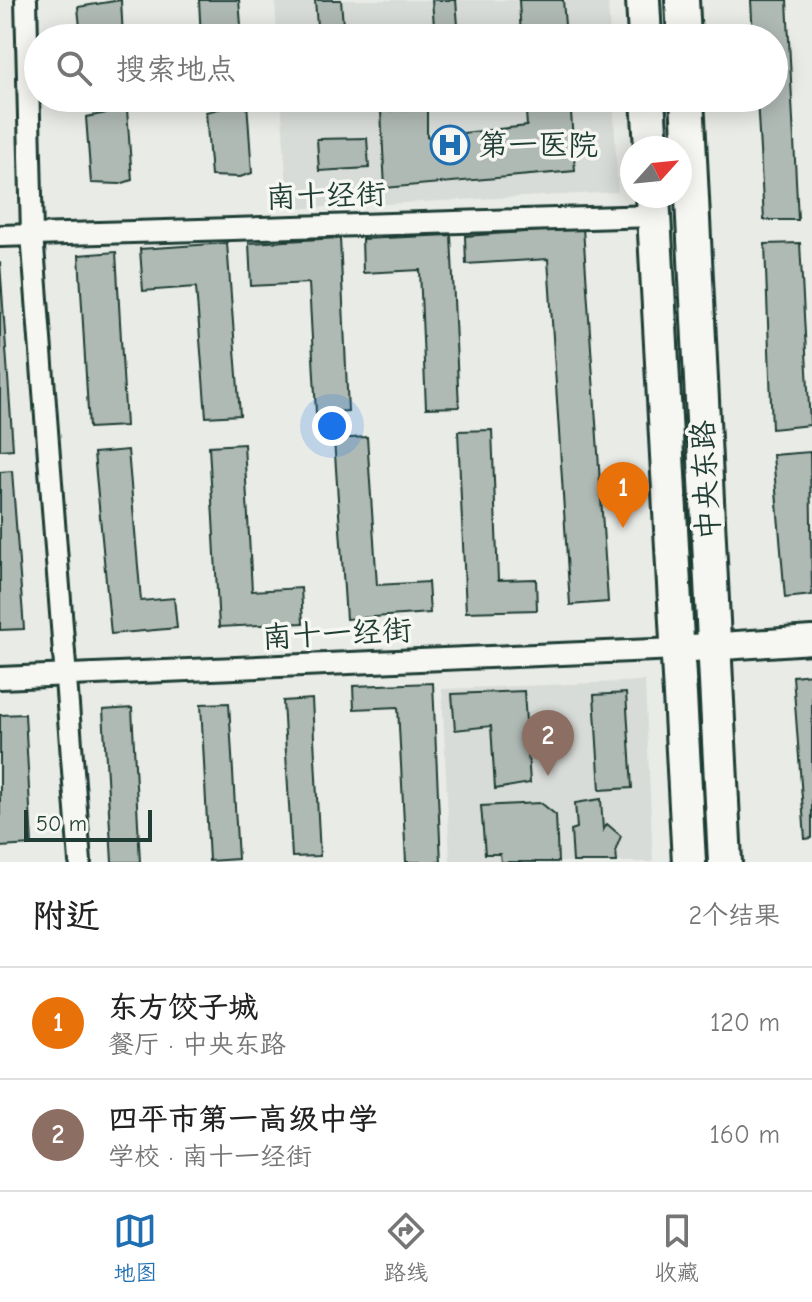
<!DOCTYPE html>
<html lang="zh">
<head>
<meta charset="utf-8">
<style>
  :root { --surface:#fff; --page:#f2f2f2; --text:#222; --muted:#767676; --line:#e0e0e0; --accent:#1f6fb2 }
  body { margin:0; font-family:"Comic Neue","LXGW WenKai TC",sans-serif; background:var(--page); color:var(--text) }
  .compass { position:absolute; left:620px; top:136px; width:72px; height:72px; border-radius:50%; background:var(--surface); box-shadow:0 4px 20px #0003; rotate:63deg }
  .scale { position:absolute; left:24px; bottom:20px; width:128px; box-sizing:border-box; padding-left:8px; border:4px solid #1f3d34; border-top:0; font-size:22px; line-height:28px; white-space:nowrap; color:#1f3d34; -webkit-text-stroke:6px #f6f6f2; paint-order:stroke }
  .you { position:absolute; left:332px; top:426px; width:28px; height:28px; margin:-20px; border:6px solid #fff; border-radius:50%; background:#1a73e8; box-shadow:0 0 0 12px #1a73e833 }
  .badge { display:grid; place-items:center; width:52px; height:52px; border-radius:50%; background:var(--accent); color:#fff; font-size:26px; font-weight:700 }
  .pin { position:absolute; translate:-50% -66px; filter:drop-shadow(0 2px 4px #0008) }
  .pin::after { content:''; position:absolute; top:42px; width:28px; height:24px; background:inherit; clip-path:polygon(0 0,100% 0,50% 100%) }
  .list { margin:0; padding:0; list-style:none }
  h2 { display:flex; justify-content:space-between; align-items:center; height:104px; margin:0; padding:0 32px; font-size:34px }
  h2 small { font-size:26px; font-weight:400; color:var(--muted) }
  .list li { display:grid; grid-template-columns:52px 1fr auto; gap:24px; align-items:center; box-sizing:border-box; height:112px; padding:0 32px; border-top:2px solid var(--line) }
  .list b { display:block; font-size:30px; white-space:nowrap }
  .list p { margin:0; font-size:26px; white-space:nowrap; color:var(--muted) }
  .list em { font-size:26px; font-style:normal; color:var(--muted) }
  .icon { flex:none; width:44px; height:44px; fill:none; stroke:currentColor; stroke-width:2; stroke-linecap:round; stroke-linejoin:round }
  .map { position:relative; flex:none; width:812px; height:862px; overflow:hidden }
  .search { position:absolute; background:var(--surface); box-shadow:0 4px 20px #0003; left:24px; right:24px; top:24px; height:88px; display:flex; align-items:center; gap:20px; box-sizing:border-box; padding:0 28px; border-radius:44px; color:var(--muted); font-size:30px }
  .sheet { height:328px; background:var(--surface) }
  nav { display:flex; justify-content:space-around; align-items:center; box-sizing:border-box; height:112px; border-top:2px solid var(--line); background:var(--surface); font-size:22px; color:var(--muted) }
  nav a { display:grid; justify-items:center; gap:4px }
  nav .on { color:var(--accent) }
  .map>svg:first-child { display:block }
  .built { fill:#d8dcd8 }
  .building { fill:#b0bab5; stroke:#1f3d34; stroke-width:2 }
  .lines { fill:none; stroke-linecap:round; stroke-linejoin:round }
  .minor-casing { stroke:#1f3d34; stroke-width:26 }
  .tertiary-casing { stroke:#1f3d34; stroke-width:32 }
  .primary-casing { stroke:#1f3d34; stroke-width:38 }
  .minor { stroke:#f6f6f2; stroke-width:20 }
  .tertiary { stroke:#f6f6f2; stroke-width:26 }
  .primary { stroke:#f6f6f2; stroke-width:32 }
  .labels { text-anchor:middle; dominant-baseline:central; stroke-width:7; stroke-linejoin:round; paint-order:stroke }
  .poi-label { font-size:30px; fill:#1f3d34; stroke:#f6f6f2; text-anchor:start }
  .street-label { font-size:30px; fill:#1f3d34; stroke:#f6f6f2 }
</style>
</head>
<body>
<div class="map">
<svg width="812" height="862" viewBox="0 0 812 862">
  <rect width="100%" height="100%" fill="#e9ebe7"/>
  <filter id="ink" filterUnits="userSpaceOnUse"><feTurbulence type="fractalNoise" baseFrequency=".0125" numOctaves="2"/><feDisplacementMap in="SourceGraphic" scale="16" xChannelSelector="R" yChannelSelector="G"/><feConvolveMatrix kernelMatrix="1 2 1 2 8 2 1 2 1" color-interpolation-filters="sRGB"/></filter>
  <g filter="url(#ink)">
    <g class="built">
      <path d="M 275,0 L 608,0 L 610,38 L 277,38 Z"/>
      <path d="M 281,98 L 613,98 L 618,192 L 288,209 Z"/>
      <path d="M 645,681 L 653,862 L 450,862 L 442,689 Z"/>
    </g>
    <g class="building">
      <path d="M 121,0 L 123,38 L 81,38 L 78,7 Z"/>
      <path d="M 199,0 L 239,0 L 242,38 L 201,38 Z"/>
      <path d="M 315,0 L 341,0 L 344,38 L 318,38 Z"/>
      <path d="M 432,0 L 456,0 L 459,38 L 435,38 Z"/>
      <path d="M 519,0 L 563,0 L 566,38 L 521,38 Z"/>
      <path d="M 751,0 L 787,0 L 798,220 L 764,220 L 757,98 L 774,98 L 774,38 L 753,38 Z"/>
      <path d="M 525,98 L 570,98 L 575,171 L 385,188 L 381,111 L 427,108 L 427,137 L 527,126 Z"/>
      <path d="M 247,102 L 252,173 L 240,177 L 211,176 L 206,112 Z"/>
      <path d="M 127,109 L 132,180 L 120,184 L 91,183 L 86,117 Z"/>
      <path d="M 367,138 L 369,168 L 319,171 L 317,139 Z"/>
      <path d="M 583,228 L 608,602 L 570,605 L 548,259 L 466,264 L 465,236 Z"/>
      <path d="M 451,235 L 459,407 L 426,408 L 420,270 L 363,273 L 362,239 Z"/>
      <path d="M 340,238 L 348,411 L 316,413 L 309,283 L 251,286 L 249,243 Z"/>
      <path d="M 227,243 L 240,415 L 206,417 L 196,287 L 143,291 L 140,249 Z"/>
      <path d="M 800,243 L 810,425 L 772,429 L 765,244 Z"/>
      <path d="M 116,252 L 126,426 L 89,428 L 79,255 Z"/>
      <path d="M 0,262 L 13,449 L 0,450 Z"/>
      <path d="M 492,430 L 498,580 L 536,579 L 537,610 L 466,612 L 458,431 Z"/>
      <path d="M 367,437 L 377,585 L 428,582 L 430,613 L 346,619 L 334,439 Z"/>
      <path d="M 244,444 L 252,591 L 301,588 L 303,623 L 219,627 L 209,446 Z"/>
      <path d="M 128,450 L 141,601 L 174,598 L 177,628 L 111,634 L 94,453 Z"/>
      <path d="M 810,452 L 812,595 L 785,598 L 773,455 Z"/>
      <path d="M 12,471 L 24,629 L 0,630 L 0,472 Z"/>
      <path d="M 812,674 L 812,838 L 805,839 L 793,676 Z"/>
      <path d="M 433,683 L 441,862 L 406,862 L 398,707 L 354,709 L 353,686 Z"/>
      <path d="M 524,691 L 530,783 L 495,789 L 491,726 L 455,730 L 452,694 Z"/>
      <path d="M 626,693 L 632,788 L 600,790 L 594,695 Z"/>
      <path d="M 312,699 L 320,856 L 292,857 L 283,701 Z"/>
      <path d="M 229,703 L 238,859 L 209,861 L 201,704 Z"/>
      <path d="M 132,708 L 140,862 L 112,862 L 103,710 Z"/>
      <path d="M 25,714 L 32,845 L 0,847 L 0,715 Z"/>
      <path d="M 601,799 L 603,830 L 607,824 L 621,836 L 616,849 L 617,862 L 573,862 L 571,830 L 577,828 L 575,803 Z"/>
      <path d="M 541,803 L 556,815 L 558,862 L 501,862 L 500,854 L 485,854 L 481,806 Z"/>
    </g>
    <g class="lines">
      <defs>
        <g id="minor">
          <path d="M 26,0 L 32,234 L 80,862"/>
          <path d="M 0,236 L 654,216"/>
          <path d="M 0,678 L 677,649"/>
        </g>
        <path id="tertiary" d="M 677,649 L 812,640"/>
        <g id="primary">
          <path d="M 643,0 L 645,38"/>
          <path d="M 682,0 L 684,38"/>
          <path d="M 648,98 L 651,148"/>
          <path d="M 687,98 L 725,862"/>
          <path d="M 653,196 L 689,862"/>
        </g>
      </defs>
      <use href="#minor" class="minor-casing"/>
      <use href="#tertiary" class="tertiary-casing"/>
      <use href="#primary" class="primary-casing"/>
      <use href="#minor" class="minor"/>
      <use href="#tertiary" class="tertiary"/>
      <use href="#primary" class="primary"/>
    </g>
  </g>
  <defs>
    <symbol id="hospital-ring" viewBox="-11 -11 22 22"><circle r="9.5" fill="#f6f6f2" stroke="#1f6fb2" stroke-width="1.5"/><path d="M-5-5h3v3.5h4V-5h3V5h-3V1.5h-4V5h-3Z" fill="#1f6fb2"/></symbol>
  </defs>
  <g fill-rule="evenodd">
    <use href="#hospital-ring" x="428" y="123" width="44" height="44"/>
  </g>
  <g class="labels">
    <g class="poi-label">
      <text x="478" y="145">第一医院</text>
    </g>
    <g class="street-label">
      <text transform="translate(326 196) rotate(-2)">南十经街</text>
      <text transform="translate(706 480) rotate(-93)">中央东路</text>
      <text transform="translate(337 634) rotate(-3)">南十一经街</text>
    </g>
  </g>
</svg>
<svg class="compass" viewBox="-18 -18 36 36"><path d="M0-13l5 13h-10z" fill="#e53935"/><path d="M0 13l5-13h-10z" fill="#767676"/></svg>
<div class="scale">50 m</div>
<div class="you"></div>
<div class="pin badge" style="left:623px;top:528px;background:#e8710a">1</div>
<div class="pin badge" style="left:548px;top:776px;background:#8d6e63">2</div>
<div class="search"><svg class="icon" aria-label="search" viewBox="0 0 24 24"><circle cx="10" cy="10" r="6"/><path d="M15 15l6 6"/></svg>搜索地点</div>
</div>
<section class="sheet">
<h2>附近<small>2个结果</small></h2>
<ul class="list">
<li><span class="badge" style="background:#e8710a">1</span><div><b>东方饺子城</b><p>餐厅 · 中央东路</p></div><em>120 m</em></li>
<li><span class="badge" style="background:#8d6e63">2</span><div><b>四平市第一高级中学</b><p>学校 · 南十一经街</p></div><em>160 m</em></li>
</ul>
</section>
<nav>
<a class="on"><svg class="icon" aria-label="map" viewBox="0 0 24 24"><path d="M3 6l6-2 6 2 6-2v14l-6 2-6-2-6 2zM9 4v14M15 6v14"/></svg>地图</a>
<a><svg class="icon" aria-label="directions" viewBox="0 0 24 24"><path d="M12 3l9 9-9 9-9-9zM9 14v-3h6M13 9l2 2-2 2"/></svg>路线</a>
<a><svg class="icon" aria-label="saved" viewBox="0 0 24 24"><path d="M7 4h10v16l-5-4-5 4z"/></svg>收藏</a>
</nav>
</body>
</html>
